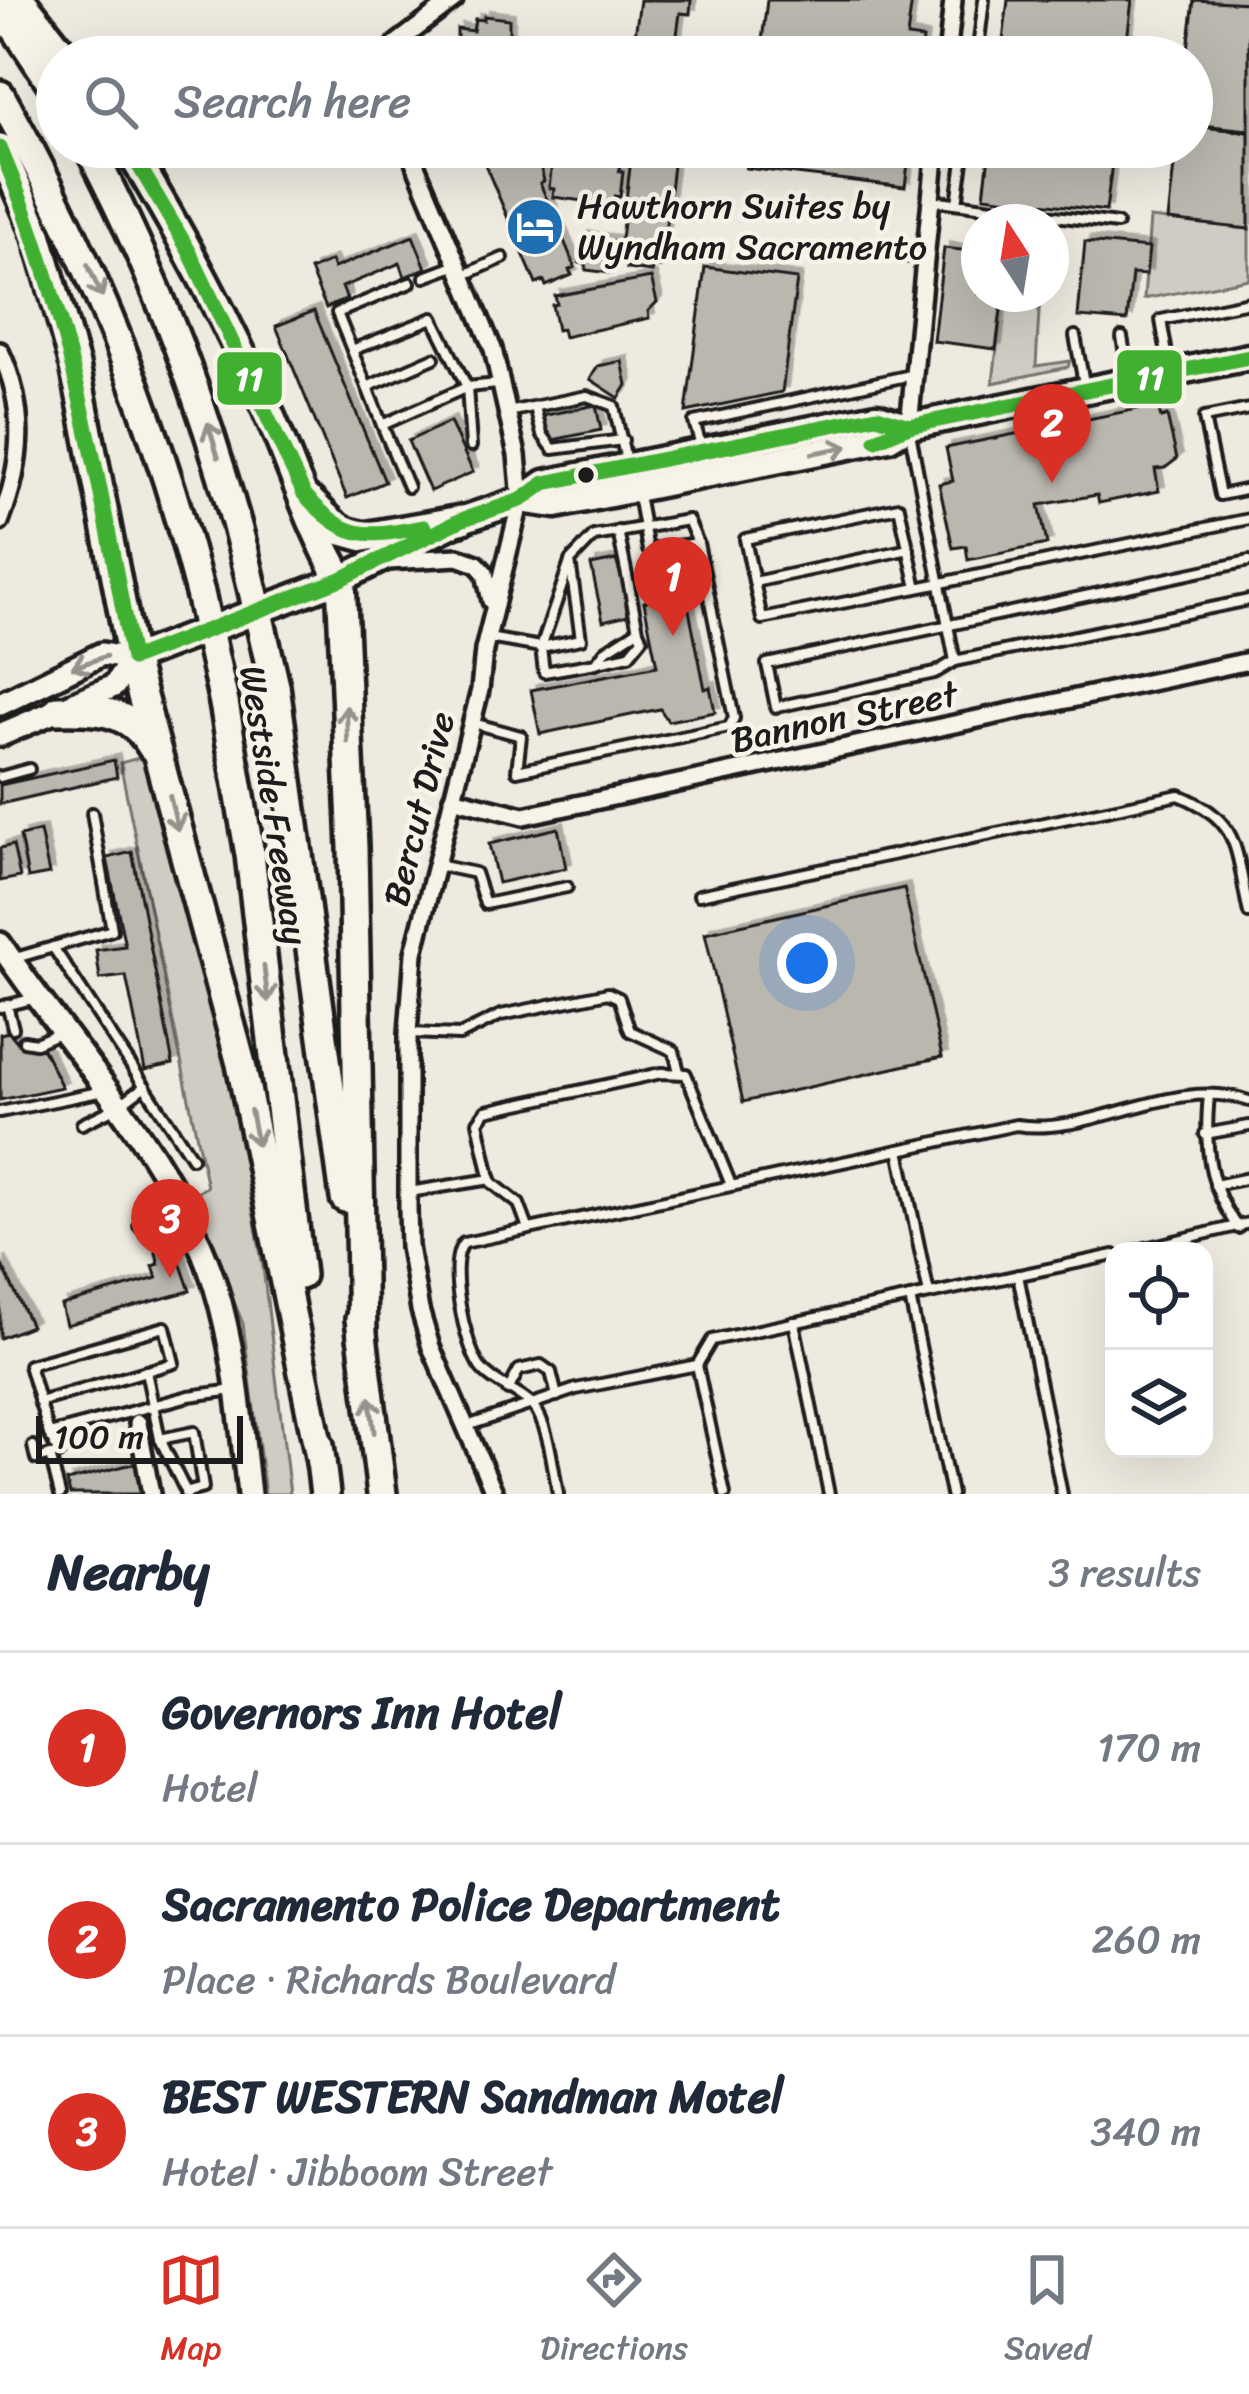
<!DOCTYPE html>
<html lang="en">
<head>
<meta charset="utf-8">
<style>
  :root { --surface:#fff; --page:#f2f2f3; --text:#1f2937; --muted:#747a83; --line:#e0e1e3; --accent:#d93025 }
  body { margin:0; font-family:Sriracha,sans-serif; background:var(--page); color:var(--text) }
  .controls { position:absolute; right:36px; bottom:36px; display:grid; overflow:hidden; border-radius:24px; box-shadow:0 12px 48px #0002 }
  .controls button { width:108px; height:108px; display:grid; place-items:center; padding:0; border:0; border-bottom:3px solid var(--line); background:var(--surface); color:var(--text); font:60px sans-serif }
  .compass { position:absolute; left:961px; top:204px; width:108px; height:108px; border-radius:50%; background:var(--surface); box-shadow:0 12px 48px #0002; rotate:348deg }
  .scale { position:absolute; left:36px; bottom:30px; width:207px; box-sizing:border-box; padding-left:12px; border:6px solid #1c1c1c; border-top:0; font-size:33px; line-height:42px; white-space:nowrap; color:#1c1c1c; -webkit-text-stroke:9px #f7f3e8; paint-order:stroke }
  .you { position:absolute; left:807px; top:963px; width:42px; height:42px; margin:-30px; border:9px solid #fff; border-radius:50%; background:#1a73e8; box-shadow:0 0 0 18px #1a73e833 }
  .badge { display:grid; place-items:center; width:78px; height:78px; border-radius:50%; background:var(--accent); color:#fff; font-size:39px; font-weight:700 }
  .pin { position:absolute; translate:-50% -99px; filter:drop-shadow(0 3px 6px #0008) }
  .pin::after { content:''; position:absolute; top:63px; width:42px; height:36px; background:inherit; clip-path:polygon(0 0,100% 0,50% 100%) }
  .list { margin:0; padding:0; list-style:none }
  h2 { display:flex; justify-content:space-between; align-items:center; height:156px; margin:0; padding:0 48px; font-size:51px }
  h2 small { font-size:39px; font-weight:400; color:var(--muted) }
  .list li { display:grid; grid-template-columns:78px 1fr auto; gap:36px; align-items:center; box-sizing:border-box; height:192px; padding:0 48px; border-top:3px solid var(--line) }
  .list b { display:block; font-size:45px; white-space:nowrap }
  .list p { margin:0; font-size:39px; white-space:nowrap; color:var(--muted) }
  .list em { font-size:39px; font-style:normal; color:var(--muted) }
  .icon { flex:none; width:66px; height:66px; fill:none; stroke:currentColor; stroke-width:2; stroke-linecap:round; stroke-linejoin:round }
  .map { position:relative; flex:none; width:1249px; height:1494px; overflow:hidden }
  .search { position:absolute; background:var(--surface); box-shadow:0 12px 48px #0002; left:36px; right:36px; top:36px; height:132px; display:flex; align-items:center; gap:30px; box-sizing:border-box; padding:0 42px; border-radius:66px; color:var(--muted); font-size:45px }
  .sheet { height:732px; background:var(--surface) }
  nav { display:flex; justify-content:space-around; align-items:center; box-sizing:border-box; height:168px; border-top:3px solid var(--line); background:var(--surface); font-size:33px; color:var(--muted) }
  nav a { display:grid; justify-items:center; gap:6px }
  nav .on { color:var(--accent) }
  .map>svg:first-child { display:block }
  .green { fill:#cfccc3; stroke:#767470; stroke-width:3 }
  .building { fill:#bab7af; stroke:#1c1c1c; stroke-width:3; filter:url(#shadow) }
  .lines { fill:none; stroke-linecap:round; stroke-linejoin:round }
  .lane-casing { stroke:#1c1c1c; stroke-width:16 }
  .street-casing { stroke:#1c1c1c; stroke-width:24 }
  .secondary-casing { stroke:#1c1c1c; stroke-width:30 }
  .primary-casing { stroke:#1c1c1c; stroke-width:33 }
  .highway-casing { stroke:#1c1c1c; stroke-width:36 }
  .lane { stroke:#f7f3e8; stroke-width:8 }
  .street { stroke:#f7f3e8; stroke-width:15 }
  .secondary { stroke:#f7f3e8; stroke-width:21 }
  .primary { stroke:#f7f3e8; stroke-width:24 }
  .highway { stroke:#f7f3e8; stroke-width:27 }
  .highway-bridge-casing { stroke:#1c1c1c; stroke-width:36; stroke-linecap:butt }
  .highway-bridge { stroke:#f7f3e8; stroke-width:27 }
  .bus-1-casing { stroke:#f7f3e8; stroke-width:24 }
  .bus-1 { stroke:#41b030; stroke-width:15 }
  .oneway { stroke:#94928c }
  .bus-dot { fill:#1c1c1c; stroke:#f7f3e8; stroke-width:4.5 }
  .labels { text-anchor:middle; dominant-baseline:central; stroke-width:9; stroke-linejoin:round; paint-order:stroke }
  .poi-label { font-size:36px; fill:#1c1c1c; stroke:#f7f3e8; text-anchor:start }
  .street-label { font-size:36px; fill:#1c1c1c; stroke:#f7f3e8 }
  .line-badge { stroke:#f7f3e8; stroke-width:4.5 }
  .badge-label { font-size:33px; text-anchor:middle; font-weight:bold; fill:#fff }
</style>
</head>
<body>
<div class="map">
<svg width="1249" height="1494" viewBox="0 0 1249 1494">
  <defs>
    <filter id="shadow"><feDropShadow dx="5.5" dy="-5.5" stdDeviation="0" flood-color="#0004"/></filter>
  </defs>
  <rect width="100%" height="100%" fill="#eeeae0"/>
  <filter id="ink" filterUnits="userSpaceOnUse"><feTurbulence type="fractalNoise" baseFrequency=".00833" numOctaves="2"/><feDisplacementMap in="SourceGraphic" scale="24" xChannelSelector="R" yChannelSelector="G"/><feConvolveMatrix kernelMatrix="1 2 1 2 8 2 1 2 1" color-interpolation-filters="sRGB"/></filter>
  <g filter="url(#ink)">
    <g class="green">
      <path d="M 1150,218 L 1249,229 L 1249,279 L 1144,299 Z"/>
      <path d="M 1003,294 L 1040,294 L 1036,366 L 1070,361 L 1068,367 L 993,383 Z"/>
      <path d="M 146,756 L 233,1096 L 263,1267 L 290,1494 L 265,1494 L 243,1324 L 191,1195 L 207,1187 L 120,763 Z"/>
    </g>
    <g class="building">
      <path d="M 640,0 L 691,0 L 690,14 L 680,13 L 674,57 L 632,57 Z"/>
      <path d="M 767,0 L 912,0 L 907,37 L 923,39 L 921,57 L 760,57 Z"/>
      <path d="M 1008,0 L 1132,0 L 1125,57 L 1001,57 Z"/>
      <path d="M 1194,0 L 1249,3 L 1249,130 L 1192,124 L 1192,57 L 1187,57 Z"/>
      <path d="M 484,16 L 509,19 L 509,57 L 457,57 L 457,29 L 473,31 L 475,19 L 484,20 Z"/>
      <path d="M 1192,126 L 1249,132 L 1249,229 L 1168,220 L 1176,147 L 1192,147 Z"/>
      <path d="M 506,147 L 524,147 L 533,168 L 540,165 L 544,181 L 540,183 L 575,267 L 569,270 L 572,275 L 546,286 L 544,281 L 536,284 L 484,162 L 492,159 L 490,154 Z"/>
      <path d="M 749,147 L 910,147 L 905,187 L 746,168 Z"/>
      <path d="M 990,147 L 1114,147 L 1106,211 L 984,196 Z"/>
      <path d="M 558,155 L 620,162 L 619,171 L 623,172 L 620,197 L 615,196 L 614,205 L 553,197 L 554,189 L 549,188 L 552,163 L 557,163 Z"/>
      <path d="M 647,157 L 666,159 L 665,164 L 673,165 L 661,267 L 652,267 L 652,272 L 627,269 L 627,263 L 618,262 L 631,160 L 646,162 Z"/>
      <path d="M 413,236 L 426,268 L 405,277 L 400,263 L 342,287 L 347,299 L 326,308 L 310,270 L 331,261 L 334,268 Z"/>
      <path d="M 583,237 L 614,241 L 611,273 L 586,270 L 586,264 L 580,263 Z"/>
      <path d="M 1085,242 L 1149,248 L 1146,275 L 1132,274 L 1127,321 L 1078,317 Z"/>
      <path d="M 944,248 L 979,252 L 979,294 L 1003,294 L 996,349 L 933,341 Z"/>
      <path d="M 705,267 L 797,279 L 782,392 L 686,412 Z"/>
      <path d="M 651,278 L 657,302 L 648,311 L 649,318 L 564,337 L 562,329 L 557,330 L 552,305 L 557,304 L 555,296 Z"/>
      <path d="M 314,311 L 385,482 L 347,498 L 276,326 Z"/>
      <path d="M 622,361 L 627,385 L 619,398 L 590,379 L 598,366 Z"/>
      <path d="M 596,405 L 601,430 L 548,441 L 542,416 Z"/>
      <path d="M 1157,405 L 1161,418 L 1167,416 L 1177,459 L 1165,468 L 1155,469 L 1159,491 L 1099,503 L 1097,495 L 1039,505 L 1047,544 L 968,560 L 966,546 L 953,548 L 939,484 L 953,481 L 946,448 Z"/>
      <path d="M 450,422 L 473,472 L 430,491 L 408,441 Z"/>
      <path d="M 616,560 L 630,605 L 626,605 L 628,615 L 603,621 L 591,565 Z"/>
      <path d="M 667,565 L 668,569 L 689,565 L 697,603 L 688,605 L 705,689 L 710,687 L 715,712 L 668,721 L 660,709 L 540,734 L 531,690 L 657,666 L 644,602 L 647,601 L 646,594 L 651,593 L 646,570 Z"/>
      <path d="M 114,760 L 117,777 L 0,804 L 0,785 Z"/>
      <path d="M 558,828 L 566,868 L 498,883 L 489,844 Z"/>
      <path d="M 40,831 L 49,874 L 28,878 L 20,836 Z"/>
      <path d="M 13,845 L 20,877 L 0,881 L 0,848 Z"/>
      <path d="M 132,852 L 173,1064 L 145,1070 L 126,976 L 100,979 L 96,950 L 125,946 L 107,858 Z"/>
      <path d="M 904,888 L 942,1057 L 743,1102 L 705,933 Z"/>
      <path d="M 9,1032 L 20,1045 L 43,1049 L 62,1087 L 0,1100 L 0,1034 Z"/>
      <path d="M 170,1233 L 190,1291 L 66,1325 L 61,1305 L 157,1278 L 153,1266 L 159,1264 L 151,1235 Z"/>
      <path d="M 0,1261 L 31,1326 L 0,1338 Z"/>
      <path d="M 135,1463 L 143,1494 L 70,1494 L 67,1481 Z"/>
    </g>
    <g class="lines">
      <defs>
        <g id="lane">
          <path d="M 977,57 L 984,0"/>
          <path d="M 931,200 L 1117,224"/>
          <path d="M 957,203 L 965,147"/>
          <path d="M 901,256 L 923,257"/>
          <path d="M 464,275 L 503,258"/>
          <path d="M 425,277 L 457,265"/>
          <path d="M 1075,336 L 1084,383"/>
          <path d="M 1122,337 L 1129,377"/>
          <path d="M 352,350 L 433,318 L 467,387 L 498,384"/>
          <path d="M 434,358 L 367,387 L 382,425 L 467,387 L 471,446"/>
          <path d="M 1170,371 L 1161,320 L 1249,302"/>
          <path d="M 367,387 L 337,313 L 410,283"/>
          <path d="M 535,407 L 542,434 L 553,449 L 623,440"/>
          <path d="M 1249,409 L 1204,418 L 1220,495 L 1249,489"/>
          <path d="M 508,412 L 587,396 L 614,406 L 626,461"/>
          <path d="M 382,425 L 408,487"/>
          <path d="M 910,433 L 955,661"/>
          <path d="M 702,448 L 694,422 L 911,375"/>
          <path d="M 638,495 L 648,550 L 698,543"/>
          <path d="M 1249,561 L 767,664 L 776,707 L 935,673 L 955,661 L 1249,600"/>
          <path d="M 570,562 L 541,647 L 544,672 L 596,663 L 605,651 L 638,630 L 618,531"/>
          <path d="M 754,582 L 909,549"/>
          <path d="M 917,588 L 762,619 L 745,539 L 899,507 L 917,588 L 1249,519"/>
          <path d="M 598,662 L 629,655 L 642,639 L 638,630"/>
          <path d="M 473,723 L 521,736 L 517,771 L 729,727 L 734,718 L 698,543 L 688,520 L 594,536 L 570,561 L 581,639 L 541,647 L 488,638"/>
          <path d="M 0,777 L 29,769"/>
          <path d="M 437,865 L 475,873 L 485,904 L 567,887"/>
          <path d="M 699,895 L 1179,795 C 1243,821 1235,852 1249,913"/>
          <path d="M 53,947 L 192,1158"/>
          <path d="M 12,959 L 112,930 L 92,813"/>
          <path d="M 7,1005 L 13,1028"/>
          <path d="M 0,1007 L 36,998"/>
          <path d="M 410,1033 L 460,1035 L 501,1015 L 608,993 L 619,998 L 630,1031 L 674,1051 L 679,1072"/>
          <path d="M 24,1041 L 36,1043 L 61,1032"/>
          <path d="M 1209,1095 C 1204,1145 1208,1187 1238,1228"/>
          <path d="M 0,1112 L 104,1091"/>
          <path d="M 82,1124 L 117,1107 L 145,1086"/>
          <path d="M 1205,1134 L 1249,1126"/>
          <path d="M 899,1150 L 929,1294"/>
          <path d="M 1215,1185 L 1249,1178"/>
          <path d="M 409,1192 L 491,1179"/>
          <path d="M 139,1226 L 168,1221 L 183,1214"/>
          <path d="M 528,1228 L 519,1204 L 491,1182 L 478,1122 L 486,1111 L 661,1073 L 686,1074 L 731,1185"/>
          <path d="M 1133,1251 L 1249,1223"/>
          <path d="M 1018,1275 L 1062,1494"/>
          <path d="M 910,1298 L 951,1494"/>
          <path d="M 794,1322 L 829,1494"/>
          <path d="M 697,1365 L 725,1494"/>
          <path d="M 146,1371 L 160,1439 L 187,1494"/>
          <path d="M 508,1390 L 519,1370 L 541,1365 L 551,1372 L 557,1396"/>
          <path d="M 39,1402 L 174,1363 L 165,1327 L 29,1365 L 49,1434 L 189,1396 L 234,1390"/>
          <path d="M 467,1426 L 576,1389 L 697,1365 L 712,1340 L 1114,1255"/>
          <path d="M 160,1439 L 194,1432 L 203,1488 L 185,1493"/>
          <path d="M 33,1446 L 36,1459 L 59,1453 L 49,1434"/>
          <path d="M 50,1455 L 60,1494"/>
          <path d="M 558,1494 C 553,1468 550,1435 538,1413 C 526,1392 495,1387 480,1367 C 465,1346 446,1261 464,1243 L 1016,1125 C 1093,1137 1173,1075 1249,1101"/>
        </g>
        <g id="street">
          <path d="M 388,57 L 397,43 L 454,0"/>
          <path d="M 947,57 L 953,0"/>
          <path d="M 408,147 L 493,349 L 517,455 L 521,500 L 484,650 L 480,690 L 414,953 L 408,1033 L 408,1208 L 409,1247 L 420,1310 L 431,1347 L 495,1494"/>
          <path d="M 0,351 C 27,409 23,463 0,522"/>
          <path d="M 909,426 L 936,147"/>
          <path d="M 388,561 L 458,557 L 477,564 L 485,573 L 491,601"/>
          <path d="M 452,798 L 524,816 L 1249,661"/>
          <path d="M 138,1423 L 151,1494"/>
        </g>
        <g id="secondary">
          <path d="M 0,704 L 102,654 L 132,659 L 114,686 L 0,735"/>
          <path d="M 0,944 C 74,1054 174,1156 215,1285 C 236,1352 241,1425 249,1494"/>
        </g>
        <g id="primary">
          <path d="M 521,500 L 556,505 L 889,438 L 909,426 L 1249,357"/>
          <path d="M 132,659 L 341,579 L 461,520 L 521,500 L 545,483 L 877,416 L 909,426"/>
        </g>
        <g id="highway">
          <path d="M 0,95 C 89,253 155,417 200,593"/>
          <path d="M 89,147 C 158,279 206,409 244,552"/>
          <path d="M 128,147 C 180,232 226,319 267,409 C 292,465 310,526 341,579 L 353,847 L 362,1337"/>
          <path d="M 0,148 L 37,234 L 75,365 L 132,659 L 241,1064 L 321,1462"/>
          <path d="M 311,502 L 339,530 L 364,537 L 461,520"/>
          <path d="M 275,686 L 345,1198"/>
          <path d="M 224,703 L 250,855 L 300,1275"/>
          <path d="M 58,710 C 99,709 130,710 152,747"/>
          <path d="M 360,1319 L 382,1494"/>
          <path d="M 319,1445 L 325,1494"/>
        </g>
      </defs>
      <use href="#lane" class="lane-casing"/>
      <use href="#street" class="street-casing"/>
      <use href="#secondary" class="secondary-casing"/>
      <use href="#primary" class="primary-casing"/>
      <use href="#highway" class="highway-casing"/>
      <use href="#lane" class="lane"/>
      <use href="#street" class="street"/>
      <use href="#secondary" class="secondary"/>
      <use href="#primary" class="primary"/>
      <use href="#highway" class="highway"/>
      <defs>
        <g id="highway-bridge">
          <path d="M 21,0 L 66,57"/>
          <path d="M 0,5 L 57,91"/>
          <path d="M 244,552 L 275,686"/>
          <path d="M 200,593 L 224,703"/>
        </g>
      </defs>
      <use href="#highway-bridge" class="highway-bridge-casing"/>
      <use href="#highway-bridge" class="highway-bridge"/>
      <defs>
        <g id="bus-1">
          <path d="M 128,147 L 189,251 L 304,494 C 347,541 364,538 424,527"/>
          <path d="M 0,148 C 70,312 100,484 132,659 L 341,579 L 461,520 L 521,500 L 545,483 L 877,416 L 909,426"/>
          <path d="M 876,440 L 909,426 L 1249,357"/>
        </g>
      </defs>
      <use href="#bus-1" class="bus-1-casing"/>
      <use href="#bus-1" class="bus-1"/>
    </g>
    <defs><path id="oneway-shaft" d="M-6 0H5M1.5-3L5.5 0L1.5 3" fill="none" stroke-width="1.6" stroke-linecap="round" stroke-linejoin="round" transform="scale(3)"/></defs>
    <g class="oneway">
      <use href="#oneway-shaft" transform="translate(95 281) rotate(66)"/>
      <use href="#oneway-shaft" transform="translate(213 440) rotate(-107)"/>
      <use href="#oneway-shaft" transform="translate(830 450) rotate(-11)"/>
      <use href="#oneway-shaft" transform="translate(89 662) rotate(161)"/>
      <use href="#oneway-shaft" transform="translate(347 724) rotate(-92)"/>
      <use href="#oneway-shaft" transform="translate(174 813) rotate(76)"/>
      <use href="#oneway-shaft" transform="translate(266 984) rotate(83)"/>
      <use href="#oneway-shaft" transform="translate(254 1128) rotate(79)"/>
      <use href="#oneway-shaft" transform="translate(372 1415) rotate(-97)"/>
    </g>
  </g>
  <defs>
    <symbol id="hotel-disc" viewBox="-11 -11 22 22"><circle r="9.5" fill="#1f6fb2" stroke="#f7f3e8"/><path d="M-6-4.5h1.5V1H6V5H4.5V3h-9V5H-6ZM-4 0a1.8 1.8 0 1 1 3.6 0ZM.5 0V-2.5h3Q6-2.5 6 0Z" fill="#fff"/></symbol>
  </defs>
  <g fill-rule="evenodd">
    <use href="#hotel-disc" x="502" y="194" width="66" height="66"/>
  </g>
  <circle class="bus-dot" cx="586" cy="475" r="10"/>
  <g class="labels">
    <g class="poi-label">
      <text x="577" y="206">Hawthorn Suites by<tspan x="577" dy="41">Wyndham Sacramento</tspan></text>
    </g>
    <g class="street-label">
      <text transform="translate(844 717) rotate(-12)">Bannon Street</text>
      <text transform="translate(274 805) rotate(81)">Westside Freeway</text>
      <text transform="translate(419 809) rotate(-76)">Bercut Drive</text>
    </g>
  </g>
  <g class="line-badge">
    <rect x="1115" y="348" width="69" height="58" rx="12" fill="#41b030"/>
    <rect x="215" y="350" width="69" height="57" rx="12" fill="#41b030"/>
  </g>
  <g class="badge-label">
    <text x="1150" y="389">11</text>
    <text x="249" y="390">11</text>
  </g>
</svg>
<div class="controls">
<button><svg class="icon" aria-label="locate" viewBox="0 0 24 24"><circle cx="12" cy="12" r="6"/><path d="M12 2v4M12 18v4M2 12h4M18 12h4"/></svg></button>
<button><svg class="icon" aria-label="layers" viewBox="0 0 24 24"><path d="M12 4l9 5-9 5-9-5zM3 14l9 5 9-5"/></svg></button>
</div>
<svg class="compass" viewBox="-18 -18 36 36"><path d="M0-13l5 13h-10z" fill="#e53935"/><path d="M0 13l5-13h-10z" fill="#747a83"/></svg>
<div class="scale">100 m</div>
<div class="you"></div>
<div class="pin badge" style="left:673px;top:636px">1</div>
<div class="pin badge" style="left:1052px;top:483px">2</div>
<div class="pin badge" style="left:170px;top:1278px">3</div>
<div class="search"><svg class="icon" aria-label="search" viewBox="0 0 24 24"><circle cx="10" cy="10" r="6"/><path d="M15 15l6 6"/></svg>Search here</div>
</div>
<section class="sheet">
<h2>Nearby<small>3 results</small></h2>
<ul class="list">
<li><span class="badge">1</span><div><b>Governors Inn Hotel</b><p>Hotel</p></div><em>170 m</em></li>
<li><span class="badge">2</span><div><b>Sacramento Police Department</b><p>Place · Richards Boulevard</p></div><em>260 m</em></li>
<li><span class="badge">3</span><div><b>BEST WESTERN Sandman Motel</b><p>Hotel · Jibboom Street</p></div><em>340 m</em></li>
</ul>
</section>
<nav>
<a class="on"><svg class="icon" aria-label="map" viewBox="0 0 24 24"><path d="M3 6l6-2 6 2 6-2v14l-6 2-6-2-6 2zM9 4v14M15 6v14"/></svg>Map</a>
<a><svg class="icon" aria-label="directions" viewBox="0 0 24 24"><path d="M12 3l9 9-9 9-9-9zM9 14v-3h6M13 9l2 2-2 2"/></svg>Directions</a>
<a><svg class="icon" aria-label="saved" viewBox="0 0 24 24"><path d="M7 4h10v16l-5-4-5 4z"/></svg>Saved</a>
</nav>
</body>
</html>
